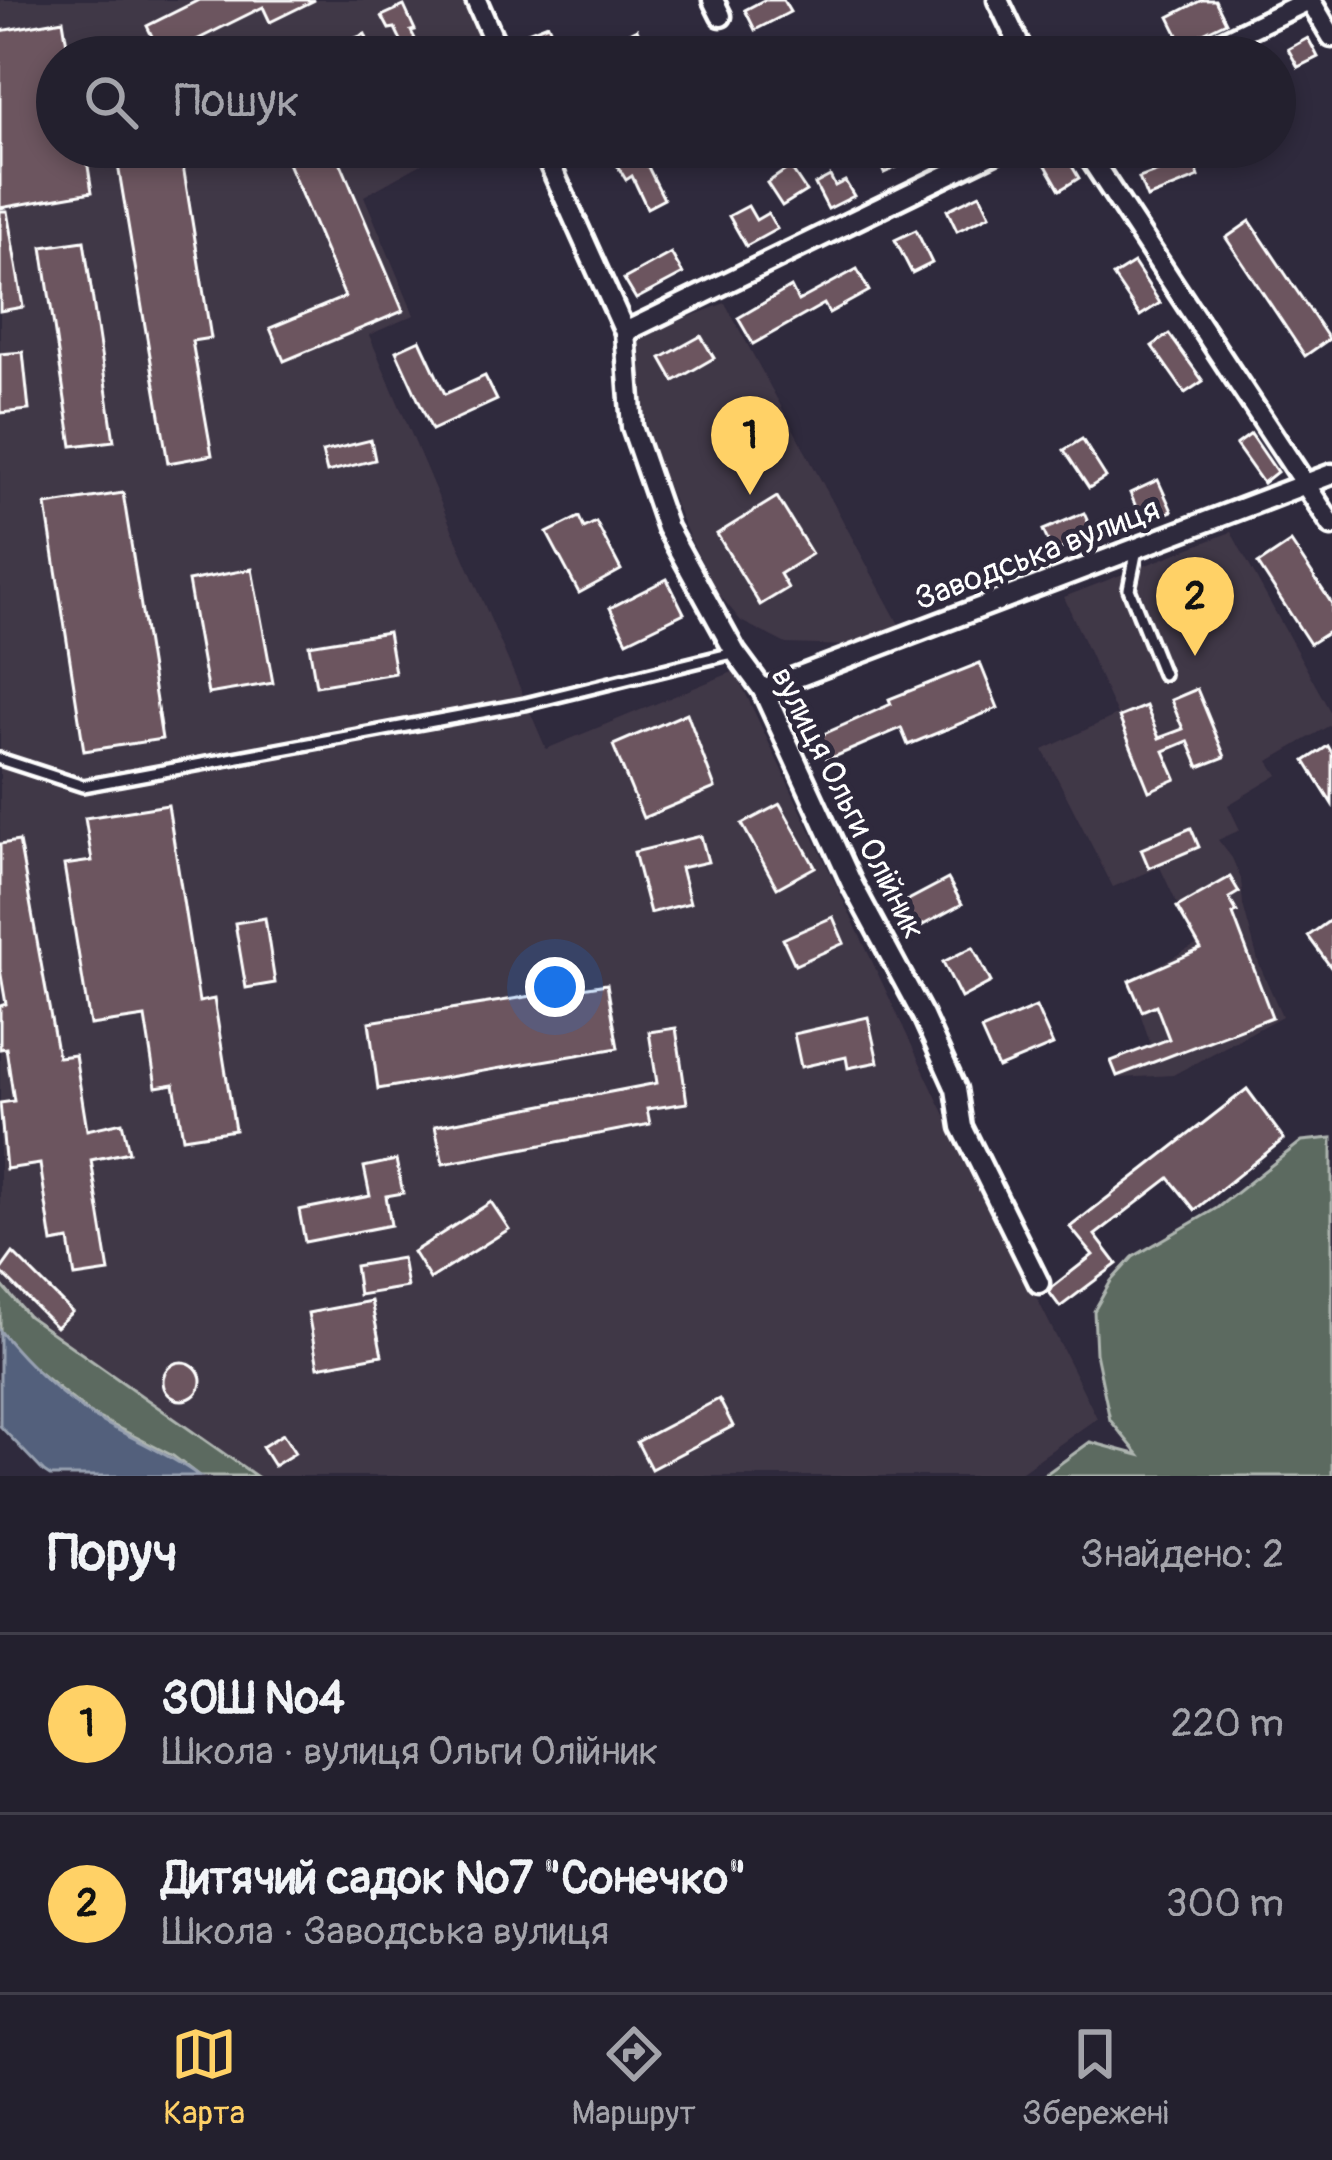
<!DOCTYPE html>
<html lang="uk">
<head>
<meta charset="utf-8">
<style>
  :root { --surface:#23202e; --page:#2b2836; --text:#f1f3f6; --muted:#a3a3aa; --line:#403e4a; --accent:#ffd166 }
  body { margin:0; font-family:Pangolin,sans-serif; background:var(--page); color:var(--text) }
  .you { position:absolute; left:555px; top:987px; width:42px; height:42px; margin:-30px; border:9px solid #fff; border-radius:50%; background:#1a73e8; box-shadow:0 0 0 18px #1a73e833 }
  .badge { display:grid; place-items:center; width:78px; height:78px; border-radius:50%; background:var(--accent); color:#111; font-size:39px; font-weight:700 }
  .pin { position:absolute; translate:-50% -99px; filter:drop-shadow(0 3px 6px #0008) }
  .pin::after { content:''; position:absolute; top:63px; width:42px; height:36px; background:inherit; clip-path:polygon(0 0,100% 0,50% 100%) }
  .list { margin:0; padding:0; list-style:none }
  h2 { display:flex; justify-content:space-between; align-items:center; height:156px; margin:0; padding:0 48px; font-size:51px }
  h2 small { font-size:39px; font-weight:400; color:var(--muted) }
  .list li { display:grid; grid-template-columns:78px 1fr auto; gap:36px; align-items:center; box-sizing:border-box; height:180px; padding:0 48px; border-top:3px solid var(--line) }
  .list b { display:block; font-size:45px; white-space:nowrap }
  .list p { margin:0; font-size:39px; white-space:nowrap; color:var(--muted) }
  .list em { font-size:39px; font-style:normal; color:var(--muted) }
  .icon { flex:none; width:66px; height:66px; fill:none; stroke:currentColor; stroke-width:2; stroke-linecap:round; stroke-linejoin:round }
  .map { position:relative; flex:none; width:1332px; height:1476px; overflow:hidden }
  .search { position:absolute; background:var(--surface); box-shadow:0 6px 18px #0003; left:36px; right:36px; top:36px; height:132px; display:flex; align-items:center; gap:30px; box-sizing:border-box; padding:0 42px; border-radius:66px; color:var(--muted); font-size:45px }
  .sheet { height:516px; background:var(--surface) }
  nav { display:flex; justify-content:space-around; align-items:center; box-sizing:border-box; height:168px; border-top:3px solid var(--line); background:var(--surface); font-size:33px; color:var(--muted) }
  nav a { display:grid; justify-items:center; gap:6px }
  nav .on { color:var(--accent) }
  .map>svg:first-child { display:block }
  .built { fill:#413747 }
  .green { fill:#5c6b61; stroke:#aeb5b0; stroke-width:3 }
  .water { fill:#52617c; stroke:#97a0b0; stroke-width:3 }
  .building { fill:#6c545e; stroke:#fff; stroke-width:3 }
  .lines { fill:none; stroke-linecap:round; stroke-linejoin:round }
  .service-casing { stroke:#fff; stroke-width:18 }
  .minor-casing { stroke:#fff; stroke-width:27 }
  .service { stroke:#2f2a3d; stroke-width:9 }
  .minor { stroke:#2f2a3d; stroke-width:18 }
  .labels { text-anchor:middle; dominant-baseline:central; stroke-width:10; stroke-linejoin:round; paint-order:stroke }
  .street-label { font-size:33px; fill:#fff; stroke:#2f2a3d }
</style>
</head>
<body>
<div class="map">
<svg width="1332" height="1476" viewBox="0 0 1332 1476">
  <rect width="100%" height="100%" fill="#2f2a3d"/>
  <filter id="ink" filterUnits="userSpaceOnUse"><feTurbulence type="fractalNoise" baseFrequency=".00833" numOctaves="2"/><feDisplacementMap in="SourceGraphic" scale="24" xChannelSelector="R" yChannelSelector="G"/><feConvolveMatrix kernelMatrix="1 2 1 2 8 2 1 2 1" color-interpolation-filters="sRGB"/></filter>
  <g filter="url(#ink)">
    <g class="built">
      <path d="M 0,0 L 467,0 L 493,57 L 57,57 L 57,147 L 452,147 L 364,196 L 414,315 L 369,335 L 546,749 L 735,671 L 938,1101 L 1097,1418 L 1015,1476 L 256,1476 L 28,1316 L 0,1283 Z"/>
      <path d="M 725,303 L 901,628 L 851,646 L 786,644 L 741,621 L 718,593 L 690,539 L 652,451 L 634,361 L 635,338 Z"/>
      <path d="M 1231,532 L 1332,715 L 1332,724 L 1269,761 L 1278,775 L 1228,805 L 1240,830 L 1218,840 L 1232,858 L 1241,879 L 1243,905 L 1259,964 L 1282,1016 L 1173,1075 L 1120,1078 L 1111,1061 L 1151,1045 L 1129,981 L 1196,945 L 1160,867 L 1113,887 L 1043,750 L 1117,715 L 1064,597 Z"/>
    </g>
    <g class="green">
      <path d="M 1332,1138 L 1332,1476 L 1043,1476 L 1090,1442 L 1139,1455 L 1110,1420 L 1096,1353 L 1094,1311 L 1111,1281 L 1133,1257 L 1217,1208 L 1302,1141 Z"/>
      <path d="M 0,1283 L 28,1316 L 256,1476 L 199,1476 L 173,1456 L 89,1413 L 25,1361 L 0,1331 Z"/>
    </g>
    <path class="water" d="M 0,1331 C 26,1362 57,1393 91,1415 C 127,1437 165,1451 199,1476 L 50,1476 L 44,1472 L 0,1426 Z"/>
    <g class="building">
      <path d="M 199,0 L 315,0 L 270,22 L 263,7 L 162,57 L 147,26 Z"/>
      <path d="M 764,0 L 783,0 L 790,12 L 755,30 L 745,10 Z"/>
      <path d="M 1202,0 L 1215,0 L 1226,22 L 1182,43 L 1169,17 Z"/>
      <path d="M 404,6 L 415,30 L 411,31 L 424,57 L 409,57 L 395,28 L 389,29 L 382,16 Z"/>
      <path d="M 63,20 L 69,57 L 57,57 L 57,147 L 85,147 L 92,192 L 0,208 L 0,31 Z"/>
      <path d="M 548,24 L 555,40 L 524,53 L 517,36 Z"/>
      <path d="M 637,29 L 649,57 L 627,57 L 618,38 Z"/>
      <path d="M 365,34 L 374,57 L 310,57 Z"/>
      <path d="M 1308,38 L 1318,57 L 1298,67 L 1288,49 Z"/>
      <path d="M 115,147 L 180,147 L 211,338 L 192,341 L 212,455 L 168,463 Z"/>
      <path d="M 327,147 L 334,147 L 403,311 L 284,361 L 270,328 L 345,297 L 288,163 Z"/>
      <path d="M 635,147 L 653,147 L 660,159 L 648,167 L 664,199 L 647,208 L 632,176 L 626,180 L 614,160 Z"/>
      <path d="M 873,147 L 917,147 L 893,159 L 897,167 L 884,173 Z"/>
      <path d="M 1063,151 L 1079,178 L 1060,190 L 1044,162 Z"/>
      <path d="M 1193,158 L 1199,177 L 1147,198 L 1139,178 Z"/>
      <path d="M 790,167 L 806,191 L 782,206 L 767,183 Z"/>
      <path d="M 830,176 L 835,186 L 845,181 L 854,196 L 828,209 L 815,184 Z"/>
      <path d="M 980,194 L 990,215 L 957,231 L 947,210 Z"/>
      <path d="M 748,206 L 756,220 L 768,213 L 777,229 L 746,246 L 729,216 Z"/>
      <path d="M 0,211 L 7,211 L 23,307 L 0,311 Z"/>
      <path d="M 1250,221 L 1329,339 L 1305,356 L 1226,238 Z"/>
      <path d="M 916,230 L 932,263 L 912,273 L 895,240 Z"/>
      <path d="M 84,241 L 114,441 L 72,446 L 42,247 Z"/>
      <path d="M 671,253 L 683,274 L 636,299 L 624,279 Z"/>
      <path d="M 1134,263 L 1160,303 L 1140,316 L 1113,276 Z"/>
      <path d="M 857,269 L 869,291 L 829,313 L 824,304 L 753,344 L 738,318 L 791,287 L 798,301 Z"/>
      <path d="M 1169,334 L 1203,381 L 1185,393 L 1152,346 Z"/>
      <path d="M 701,336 L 714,358 L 674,381 L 661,358 Z"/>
      <path d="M 420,340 L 445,394 L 485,376 L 497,400 L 432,430 L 396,351 Z"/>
      <path d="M 23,352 L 29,410 L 0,413 L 0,354 Z"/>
      <path d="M 1251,434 L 1277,472 L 1263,483 L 1236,445 Z"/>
      <path d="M 1082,439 L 1106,477 L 1089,488 L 1064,450 Z"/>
      <path d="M 371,440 L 375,460 L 327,472 L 322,452 Z"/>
      <path d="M 1158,480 L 1172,511 L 1143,523 L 1130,493 Z"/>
      <path d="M 123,493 L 162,739 L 84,751 L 46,505 Z"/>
      <path d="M 777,497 L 812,554 L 780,574 L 788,588 L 760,605 L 717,534 Z"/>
      <path d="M 1084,513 L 1098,545 L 1078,554 L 1073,543 L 1053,553 L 1043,530 Z"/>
      <path d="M 579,517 L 584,528 L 596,522 L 621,570 L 579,593 L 547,533 Z"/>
      <path d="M 1291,542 L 1332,604 L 1332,630 L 1310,644 L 1258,564 Z"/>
      <path d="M 252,569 L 273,683 L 208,694 L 188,581 Z"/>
      <path d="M 667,579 L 684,613 L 627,641 L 610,608 Z"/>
      <path d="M 388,632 L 395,673 L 316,686 L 309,645 Z"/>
      <path d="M 980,663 L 998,708 L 908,745 L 901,728 L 827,760 L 817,737 L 891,704 L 889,699 Z"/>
      <path d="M 1197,689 L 1225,757 L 1199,767 L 1188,741 L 1164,751 L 1176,779 L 1149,791 L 1119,717 L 1146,706 L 1159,738 L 1183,729 L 1171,700 Z"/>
      <path d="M 687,713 L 715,788 L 643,818 L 613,745 Z"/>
      <path d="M 1328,746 L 1332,753 L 1332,804 L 1305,761 Z"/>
      <path d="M 780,804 L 815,867 L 777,888 L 742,824 Z"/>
      <path d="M 168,805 L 199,1002 L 214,999 L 235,1130 L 183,1138 L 174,1084 L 156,1087 L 145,1017 L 90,1025 L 64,865 L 92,861 L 85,818 Z"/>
      <path d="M 1191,828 L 1199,847 L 1149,868 L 1141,849 Z"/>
      <path d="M 701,836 L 708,862 L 681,868 L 690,903 L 650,913 L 634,852 Z"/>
      <path d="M 19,841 L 58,1057 L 75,1055 L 87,1130 L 122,1122 L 129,1152 L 91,1160 L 109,1272 L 75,1277 L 69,1240 L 52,1243 L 40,1164 L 6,1169 L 0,1103 L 14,1101 L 6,1048 L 0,1049 L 0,1006 L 6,1004 L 0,969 L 0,844 Z"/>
      <path d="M 1230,877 L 1239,892 L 1229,898 L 1237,912 L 1233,914 L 1272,1017 L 1117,1076 L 1111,1061 L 1169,1039 L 1156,1005 L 1142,1011 L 1129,981 L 1201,949 L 1177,907 Z"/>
      <path d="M 948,879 L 962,904 L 912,931 L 899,905 Z"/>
      <path d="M 833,917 L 844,943 L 795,965 L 783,939 Z"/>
      <path d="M 265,918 L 275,983 L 246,988 L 235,923 Z"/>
      <path d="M 1332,919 L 1332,969 L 1308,936 Z"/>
      <path d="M 973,947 L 991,982 L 961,998 L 943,962 Z"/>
      <path d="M 607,984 L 618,1048 L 378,1089 L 369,1022 Z"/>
      <path d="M 1036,1007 L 1053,1045 L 998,1068 L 981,1030 Z"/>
      <path d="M 868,1017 L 878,1062 L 848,1068 L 846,1057 L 801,1067 L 794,1034 Z"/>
      <path d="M 676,1028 L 687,1103 L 647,1109 L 650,1124 L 443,1164 L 435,1126 L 657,1083 L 649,1032 Z"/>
      <path d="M 1247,1089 L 1284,1139 L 1195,1210 L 1169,1178 L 1095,1235 L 1117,1264 L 1060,1307 L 1049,1292 L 1052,1287 L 1093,1255 L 1070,1227 Z"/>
      <path d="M 396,1160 L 403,1193 L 386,1196 L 391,1225 L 305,1242 L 299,1210 L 370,1196 L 364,1167 Z"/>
      <path d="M 491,1202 L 509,1229 L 430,1279 L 413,1252 Z"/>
      <path d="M 13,1253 L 72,1312 L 56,1327 L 0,1271 Z"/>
      <path d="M 402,1258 L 407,1287 L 359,1295 L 355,1266 Z"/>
      <path d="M 371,1301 L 382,1355 L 318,1367 L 308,1313 Z"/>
      <circle cx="182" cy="1381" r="19"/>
      <path d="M 719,1399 L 733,1426 L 651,1469 L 637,1442 Z"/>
      <path d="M 283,1434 L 295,1453 L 274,1466 L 262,1447 Z"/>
    </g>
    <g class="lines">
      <defs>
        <g id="service">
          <path d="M 1137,549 L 1129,589 L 1163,674"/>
          <path d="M 0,759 L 83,786 L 525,704 L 733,653"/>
        </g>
        <g id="minor">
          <path d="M 476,0 L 501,57"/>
          <path d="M 713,0 L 721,16"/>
          <path d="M 998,0 L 1025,57"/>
          <path d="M 1310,0 L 1332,37"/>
          <path d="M 1191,57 L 1309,0"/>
          <path d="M 542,147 L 625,332 L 632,427 L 667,528 L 735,652 L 763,690 L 852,884 L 923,1016 L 956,1089 L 962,1127 L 1039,1283"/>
          <path d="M 1083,147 L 1332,525"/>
          <path d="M 625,332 L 1005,147"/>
          <path d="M 763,690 L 1332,474"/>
        </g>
      </defs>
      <use href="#service" class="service-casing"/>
      <use href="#minor" class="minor-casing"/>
      <use href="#service" class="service"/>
      <use href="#minor" class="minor"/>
    </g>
  </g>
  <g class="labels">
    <g class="street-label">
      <text transform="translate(1037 554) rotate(-21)">Заводська вулиця</text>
      <text transform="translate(848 803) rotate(63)">вулиця Ольги Олійник</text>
    </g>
  </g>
</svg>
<div class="you"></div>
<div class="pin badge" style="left:750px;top:495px">1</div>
<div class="pin badge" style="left:1195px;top:656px">2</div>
<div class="search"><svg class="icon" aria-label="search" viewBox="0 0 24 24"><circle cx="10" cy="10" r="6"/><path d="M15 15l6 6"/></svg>Пошук</div>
</div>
<section class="sheet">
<h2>Поруч<small>Знайдено: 2</small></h2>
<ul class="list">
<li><span class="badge">1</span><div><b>ЗОШ №4</b><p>Школа · вулиця Ольги Олійник</p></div><em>220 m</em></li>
<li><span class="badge">2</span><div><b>Дитячий садок №7 &quot;Сонечко&quot;</b><p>Школа · Заводська вулиця</p></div><em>300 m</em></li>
</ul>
</section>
<nav>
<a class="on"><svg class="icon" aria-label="map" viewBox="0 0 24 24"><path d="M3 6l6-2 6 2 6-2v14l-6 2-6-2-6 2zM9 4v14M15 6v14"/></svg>Карта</a>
<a><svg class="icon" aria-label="directions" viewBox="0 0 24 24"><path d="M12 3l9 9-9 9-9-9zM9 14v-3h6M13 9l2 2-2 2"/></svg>Маршрут</a>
<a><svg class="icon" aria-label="saved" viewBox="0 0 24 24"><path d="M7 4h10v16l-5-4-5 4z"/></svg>Збережені</a>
</nav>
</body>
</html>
